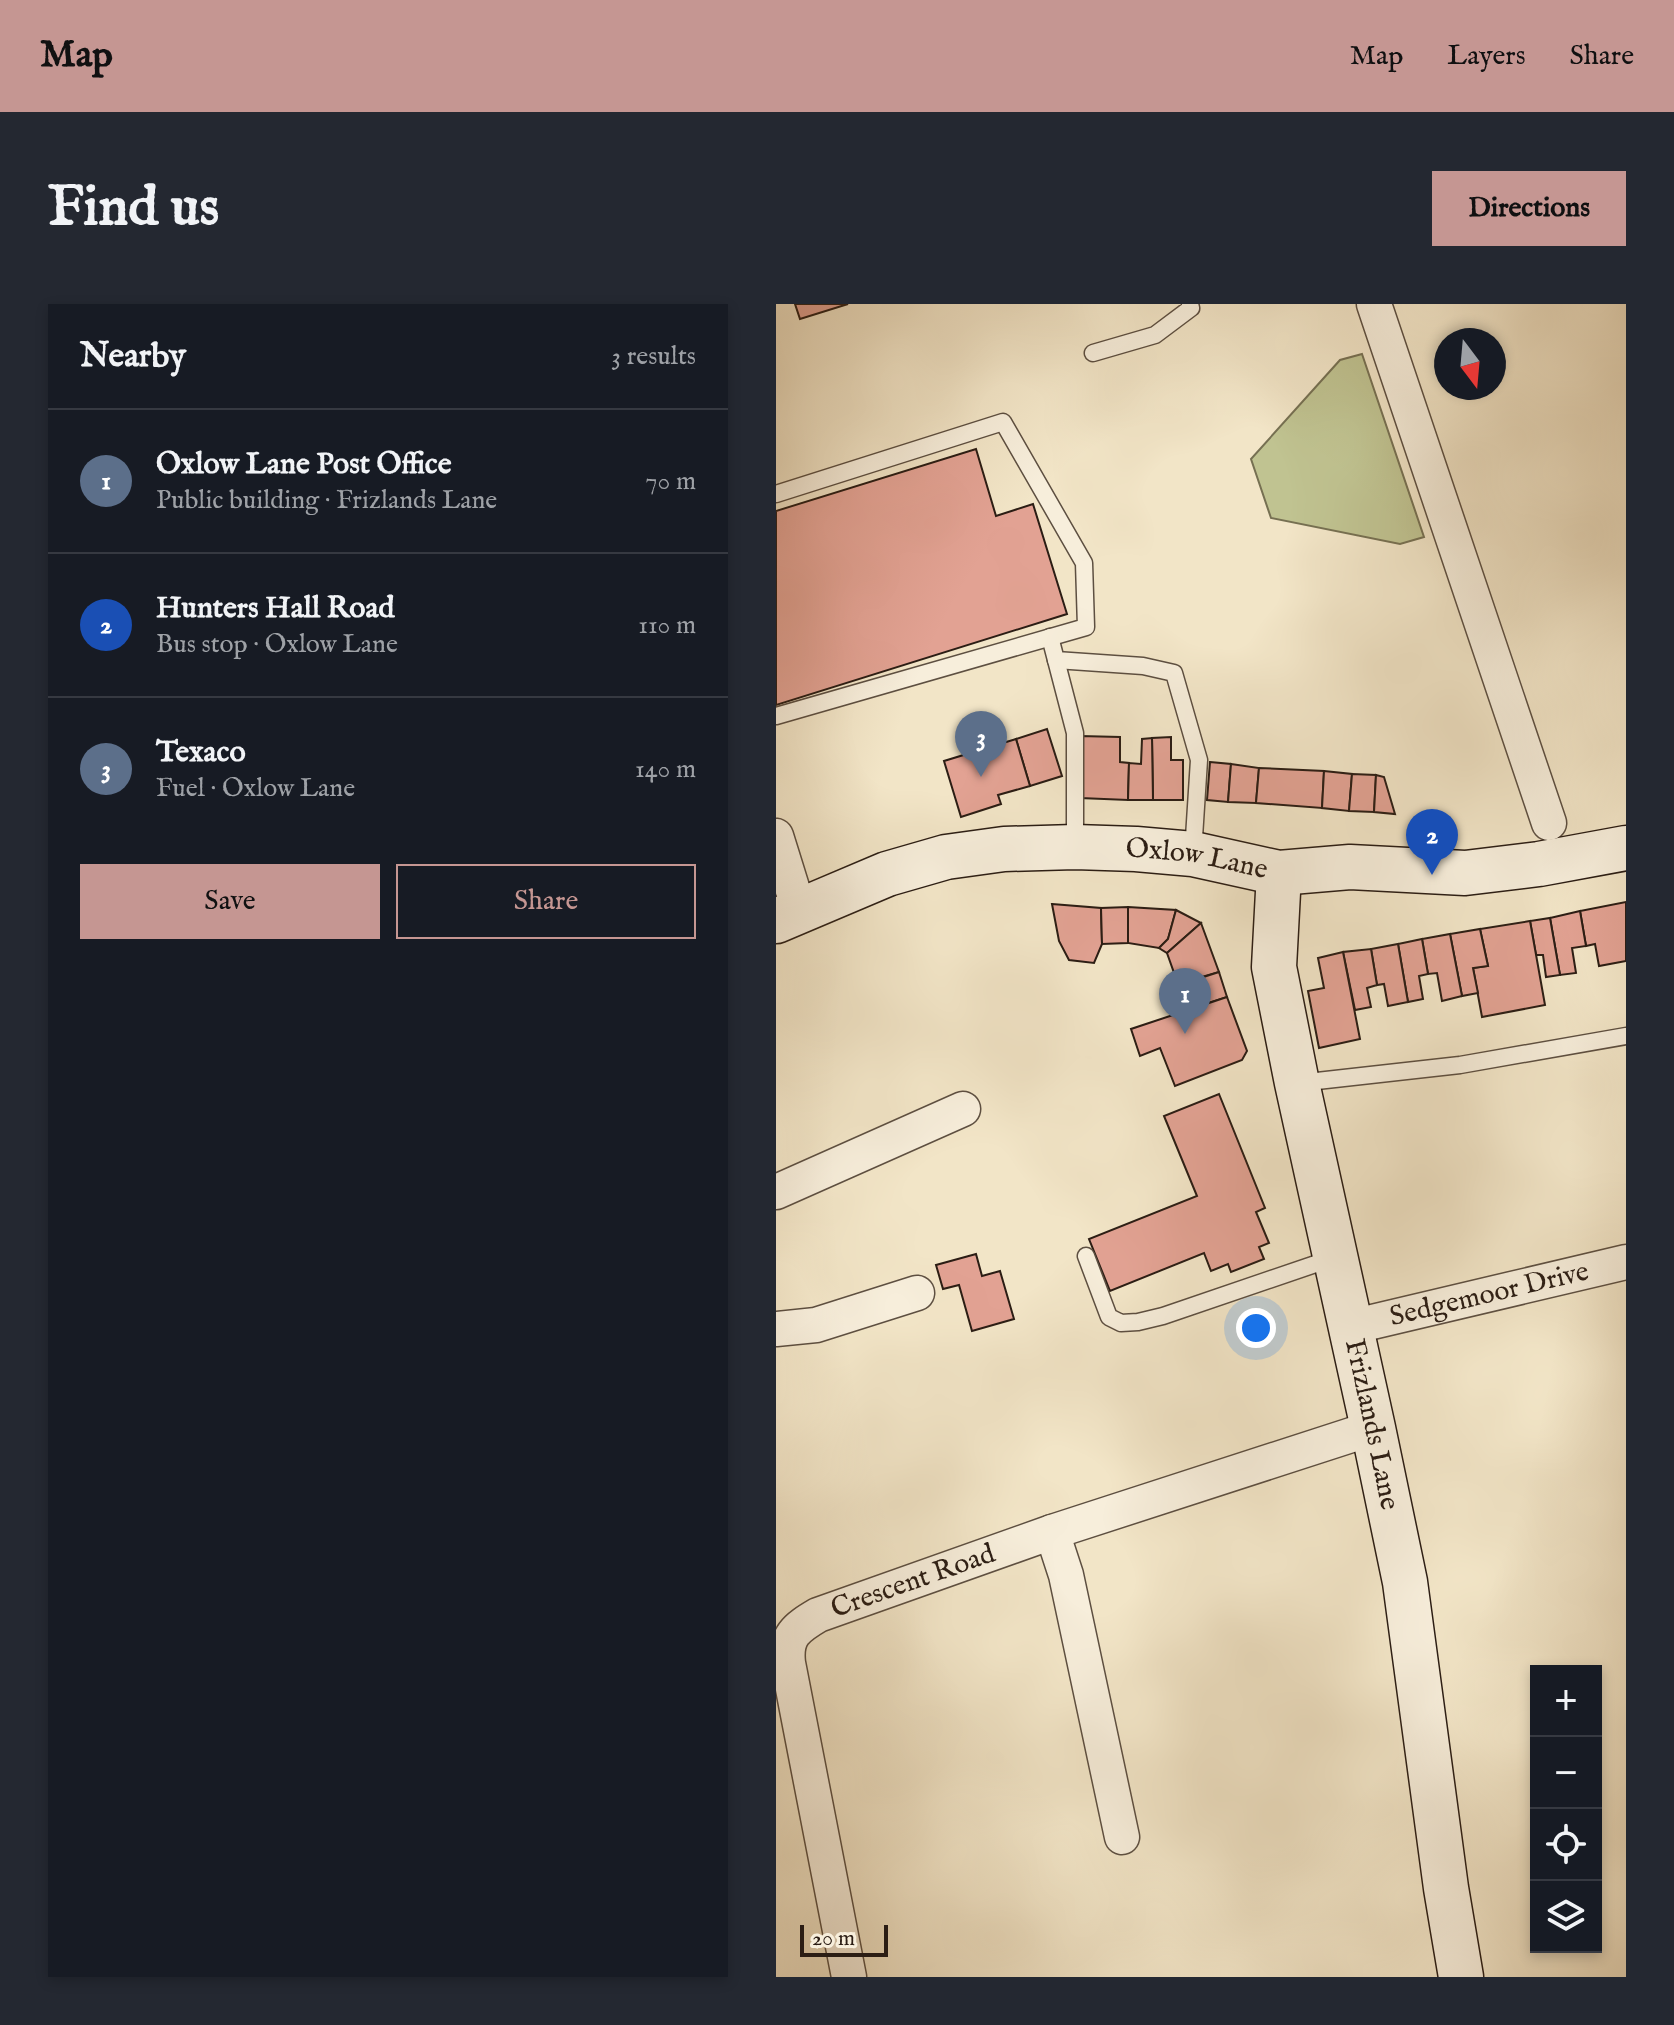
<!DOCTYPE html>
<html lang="en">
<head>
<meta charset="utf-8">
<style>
  :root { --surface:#171b24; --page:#242831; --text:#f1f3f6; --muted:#9ea1a6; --line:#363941; --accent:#c59692 }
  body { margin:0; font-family:"IM FELL English",serif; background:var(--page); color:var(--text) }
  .controls { position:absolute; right:24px; bottom:24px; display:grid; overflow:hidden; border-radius:0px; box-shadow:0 4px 12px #0003 }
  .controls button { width:72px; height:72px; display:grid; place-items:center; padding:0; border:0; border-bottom:2px solid var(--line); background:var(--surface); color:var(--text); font:40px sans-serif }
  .compass { position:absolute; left:658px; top:24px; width:72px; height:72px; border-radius:50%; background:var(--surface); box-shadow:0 4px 12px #0003; rotate:164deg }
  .scale { position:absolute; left:24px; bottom:20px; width:88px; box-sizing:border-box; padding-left:8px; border:4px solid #2b1d14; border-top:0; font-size:22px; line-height:28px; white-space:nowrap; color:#2b1d14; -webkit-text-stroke:6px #f7eedb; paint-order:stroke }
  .you { position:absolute; left:480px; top:1024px; width:28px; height:28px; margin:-20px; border:6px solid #fff; border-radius:50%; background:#1a73e8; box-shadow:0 0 0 12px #1a73e833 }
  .badge { display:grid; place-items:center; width:52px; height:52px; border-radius:50%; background:var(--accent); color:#fff; font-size:26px; font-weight:700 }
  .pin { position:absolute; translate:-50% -66px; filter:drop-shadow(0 2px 4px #0008) }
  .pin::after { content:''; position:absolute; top:42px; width:28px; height:24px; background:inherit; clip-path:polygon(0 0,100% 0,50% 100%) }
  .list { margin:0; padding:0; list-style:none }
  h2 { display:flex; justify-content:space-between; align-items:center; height:104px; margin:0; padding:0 32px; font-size:34px }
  h2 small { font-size:26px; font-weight:400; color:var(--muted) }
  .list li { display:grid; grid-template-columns:52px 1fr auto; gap:24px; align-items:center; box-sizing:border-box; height:144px; padding:0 32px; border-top:2px solid var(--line) }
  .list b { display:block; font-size:30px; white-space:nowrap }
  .list p { margin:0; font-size:26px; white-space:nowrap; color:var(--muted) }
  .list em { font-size:26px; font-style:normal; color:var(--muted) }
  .actions { display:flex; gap:16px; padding:24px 32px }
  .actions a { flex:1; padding:18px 0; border:2px solid var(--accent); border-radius:0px; text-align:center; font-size:28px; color:var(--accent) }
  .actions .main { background:var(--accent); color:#111 }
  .icon { flex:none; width:44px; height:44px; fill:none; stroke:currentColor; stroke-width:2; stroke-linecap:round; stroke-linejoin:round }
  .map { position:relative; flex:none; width:850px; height:1673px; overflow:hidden; border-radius:0px }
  header { display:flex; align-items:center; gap:48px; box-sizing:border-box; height:112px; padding:0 40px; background:var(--accent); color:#111 }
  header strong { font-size:38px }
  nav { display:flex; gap:44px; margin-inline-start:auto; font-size:28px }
  .intro { display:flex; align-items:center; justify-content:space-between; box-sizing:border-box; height:192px; padding:0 48px }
  h1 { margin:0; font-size:56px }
  .button { padding:20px 36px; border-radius:0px; background:var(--accent); color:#111; font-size:28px; font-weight:700 }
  main { display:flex; gap:48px; padding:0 48px }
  aside { flex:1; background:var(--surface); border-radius:0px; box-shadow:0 4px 12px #0003 }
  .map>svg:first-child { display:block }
  .green { fill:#c0c391; stroke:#767052; stroke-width:2 }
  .building { fill:#e2a293; stroke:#2b1d14; stroke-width:2 }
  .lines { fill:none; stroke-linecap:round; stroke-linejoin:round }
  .lane-casing { stroke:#5d4f41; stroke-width:19 }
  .street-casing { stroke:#5d4f41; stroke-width:37 }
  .secondary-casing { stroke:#2b1d14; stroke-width:47 }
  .lane { stroke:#f7eedb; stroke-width:16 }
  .street { stroke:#f7eedb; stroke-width:34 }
  .secondary { stroke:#f7eedb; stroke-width:44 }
  .labels { text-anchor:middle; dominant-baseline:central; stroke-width:6; stroke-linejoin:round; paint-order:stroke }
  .street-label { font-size:28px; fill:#2b1d14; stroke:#f7eedb }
</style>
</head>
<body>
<header>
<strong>Map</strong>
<nav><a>Map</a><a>Layers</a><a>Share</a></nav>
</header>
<div class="intro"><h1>Find us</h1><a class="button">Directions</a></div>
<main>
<aside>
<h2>Nearby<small>3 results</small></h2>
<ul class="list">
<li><span class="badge" style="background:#5c6f8a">1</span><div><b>Oxlow Lane Post Office</b><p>Public building · Frizlands Lane</p></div><em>70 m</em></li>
<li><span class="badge" style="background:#1a4fb4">2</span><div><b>Hunters Hall Road</b><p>Bus stop · Oxlow Lane</p></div><em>110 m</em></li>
<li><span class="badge" style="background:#5c6f8a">3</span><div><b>Texaco</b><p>Fuel · Oxlow Lane</p></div><em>140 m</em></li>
</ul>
<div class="actions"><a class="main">Save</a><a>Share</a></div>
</aside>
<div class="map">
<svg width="850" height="1673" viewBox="0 0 850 1673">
  <rect width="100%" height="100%" fill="#f2e5c7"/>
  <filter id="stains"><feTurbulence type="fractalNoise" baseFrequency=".0025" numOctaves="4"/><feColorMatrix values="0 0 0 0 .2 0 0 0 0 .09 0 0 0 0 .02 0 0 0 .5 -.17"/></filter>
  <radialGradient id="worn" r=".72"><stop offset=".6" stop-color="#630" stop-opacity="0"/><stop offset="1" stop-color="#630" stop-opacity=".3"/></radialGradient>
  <path class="green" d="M 586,50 L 648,233 L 624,240 L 495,214 L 475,155 L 564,56 Z"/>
  <g class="building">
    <path d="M 19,0 L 72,0 L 24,15 Z"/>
    <path d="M 200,145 L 220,212 L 257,200 L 291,310 L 0,401 L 0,207 Z"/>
    <path d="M 271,425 L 286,472 L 254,482 L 240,435 Z"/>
    <path d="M 304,432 L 344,433 L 344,458 L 353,459 L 352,496 L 304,494 Z"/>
    <path d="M 395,433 L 395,456 L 407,456 L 407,496 L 377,496 L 376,434 Z"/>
    <path d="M 376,434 L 377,496 L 352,496 L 353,459 L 365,460 L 366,435 Z"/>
    <path d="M 240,435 L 254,482 L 222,491 L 225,500 L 185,513 L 168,457 Z"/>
    <path d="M 434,458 L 455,460 L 452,498 L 431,496 Z"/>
    <path d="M 455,460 L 483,464 L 480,499 L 452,498 Z"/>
    <path d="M 483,464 L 548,467 L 546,504 L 480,499 Z"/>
    <path d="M 548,467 L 576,470 L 573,507 L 546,504 Z"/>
    <path d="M 576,470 L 600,471 L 598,508 L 573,507 Z"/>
    <path d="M 600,471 L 608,473 L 619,510 L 598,508 Z"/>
    <path d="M 850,598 L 850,657 L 823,662 L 819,640 L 810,642 L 804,607 Z"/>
    <path d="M 276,600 L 325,604 L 326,640 L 318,659 L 293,656 L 283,637 Z"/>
    <path d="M 352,603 L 400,606 L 392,635 L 383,644 L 352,639 Z"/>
    <path d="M 352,603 L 352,639 L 326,640 L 325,604 Z"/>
    <path d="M 400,606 L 425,619 L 391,649 L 383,644 L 392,635 Z"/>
    <path d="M 804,607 L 810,642 L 796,644 L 800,669 L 784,671 L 774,614 Z"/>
    <path d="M 774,614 L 784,671 L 770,673 L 767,651 L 760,651 L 754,617 Z"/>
    <path d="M 754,617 L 769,701 L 706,713 L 697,664 L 712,662 L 704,625 Z"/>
    <path d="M 425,619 L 443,668 L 402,680 L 391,649 Z"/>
    <path d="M 704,625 L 712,662 L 697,664 L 702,689 L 686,692 L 674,630 Z"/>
    <path d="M 674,630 L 686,692 L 666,697 L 661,669 L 652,670 L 646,635 Z"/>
    <path d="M 646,635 L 652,670 L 643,672 L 647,695 L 632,698 L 622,640 Z"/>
    <path d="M 622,640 L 632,698 L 612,702 L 608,680 L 601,681 L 595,645 Z"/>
    <path d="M 595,645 L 601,681 L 591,684 L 595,703 L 579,706 L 567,648 Z"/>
    <path d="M 567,648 L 584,735 L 543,744 L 532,687 L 548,684 L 542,654 Z"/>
    <path d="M 443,668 L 451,693 L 423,702 L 415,677 Z"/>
    <path d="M 451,693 L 471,747 L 466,756 L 399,782 L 384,744 L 364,752 L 355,725 Z"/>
    <path d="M 443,790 L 489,904 L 480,908 L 493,939 L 483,943 L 488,955 L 455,968 L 452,960 L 435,967 L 428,949 L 334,987 L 313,935 L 421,892 L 388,812 Z"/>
    <path d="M 200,950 L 206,972 L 224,967 L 238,1015 L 196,1027 L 183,981 L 167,985 L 160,961 Z"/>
  </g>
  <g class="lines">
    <defs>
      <g id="lane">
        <path d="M 317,49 L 379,31 L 415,4 L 414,0"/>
        <path d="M 0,190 L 227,118 L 308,259 L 310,323 L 0,412"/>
        <path d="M 274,333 L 280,356 L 367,362 L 398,369 L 423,456 L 417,549"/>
        <path d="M 280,356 L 299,429 L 299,541"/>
        <path d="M 523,779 L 684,761 L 850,732"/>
        <path d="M 310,952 L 333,1013 L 345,1019 L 362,1018 L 387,1012 L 557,954"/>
      </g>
      <g id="street">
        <path d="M 598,0 L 773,519"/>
        <path d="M 0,532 L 23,606"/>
        <path d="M 0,888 L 187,805"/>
        <path id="s1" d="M 575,1023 L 850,958"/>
        <path d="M 0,1025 L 40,1021 L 141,989"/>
        <path d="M 276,1228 L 290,1271 L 346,1533"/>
        <path id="s2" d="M 73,1673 L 12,1359 C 9,1332 20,1324 42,1311 L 276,1228 L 597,1124"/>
      </g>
      <g id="secondary">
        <path id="s3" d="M 503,569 L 498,663 L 521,779 L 597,1124 L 629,1278 L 670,1584 L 685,1673"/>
        <path id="s4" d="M 0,617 L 111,570 L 170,553 L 228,545 L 299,543 L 360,545 L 417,550 L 503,569 L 574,563 L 689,569 L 763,560 L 850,544"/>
      </g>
    </defs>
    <use href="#lane" class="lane-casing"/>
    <use href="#street" class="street-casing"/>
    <use href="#secondary" class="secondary-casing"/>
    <use href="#lane" class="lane"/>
    <use href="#street" class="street"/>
    <use href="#secondary" class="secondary"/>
  </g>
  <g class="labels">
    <g class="street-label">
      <text stroke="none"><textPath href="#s4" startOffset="434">Oxlow Lane</textPath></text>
      <text stroke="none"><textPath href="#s1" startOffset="142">Sedgemoor Drive</textPath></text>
      <text stroke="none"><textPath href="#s3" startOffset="562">Frizlands Lane</textPath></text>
      <text stroke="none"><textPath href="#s2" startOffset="482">Crescent Road</textPath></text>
    </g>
  </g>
  <rect width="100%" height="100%" filter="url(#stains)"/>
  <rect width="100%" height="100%" fill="url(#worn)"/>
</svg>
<div class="controls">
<button>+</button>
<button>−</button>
<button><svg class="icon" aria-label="locate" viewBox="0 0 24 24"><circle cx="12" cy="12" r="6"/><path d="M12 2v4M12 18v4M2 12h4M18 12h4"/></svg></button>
<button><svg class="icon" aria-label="layers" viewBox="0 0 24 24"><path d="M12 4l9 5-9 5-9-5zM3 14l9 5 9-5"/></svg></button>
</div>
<svg class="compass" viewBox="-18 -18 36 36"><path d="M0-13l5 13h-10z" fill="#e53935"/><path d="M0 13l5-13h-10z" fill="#9ea1a6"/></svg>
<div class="scale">20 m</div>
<div class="you"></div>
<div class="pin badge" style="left:409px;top:730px;background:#5c6f8a">1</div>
<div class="pin badge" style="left:656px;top:571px;background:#1a4fb4">2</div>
<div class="pin badge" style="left:205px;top:473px;background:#5c6f8a">3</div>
</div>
</main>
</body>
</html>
